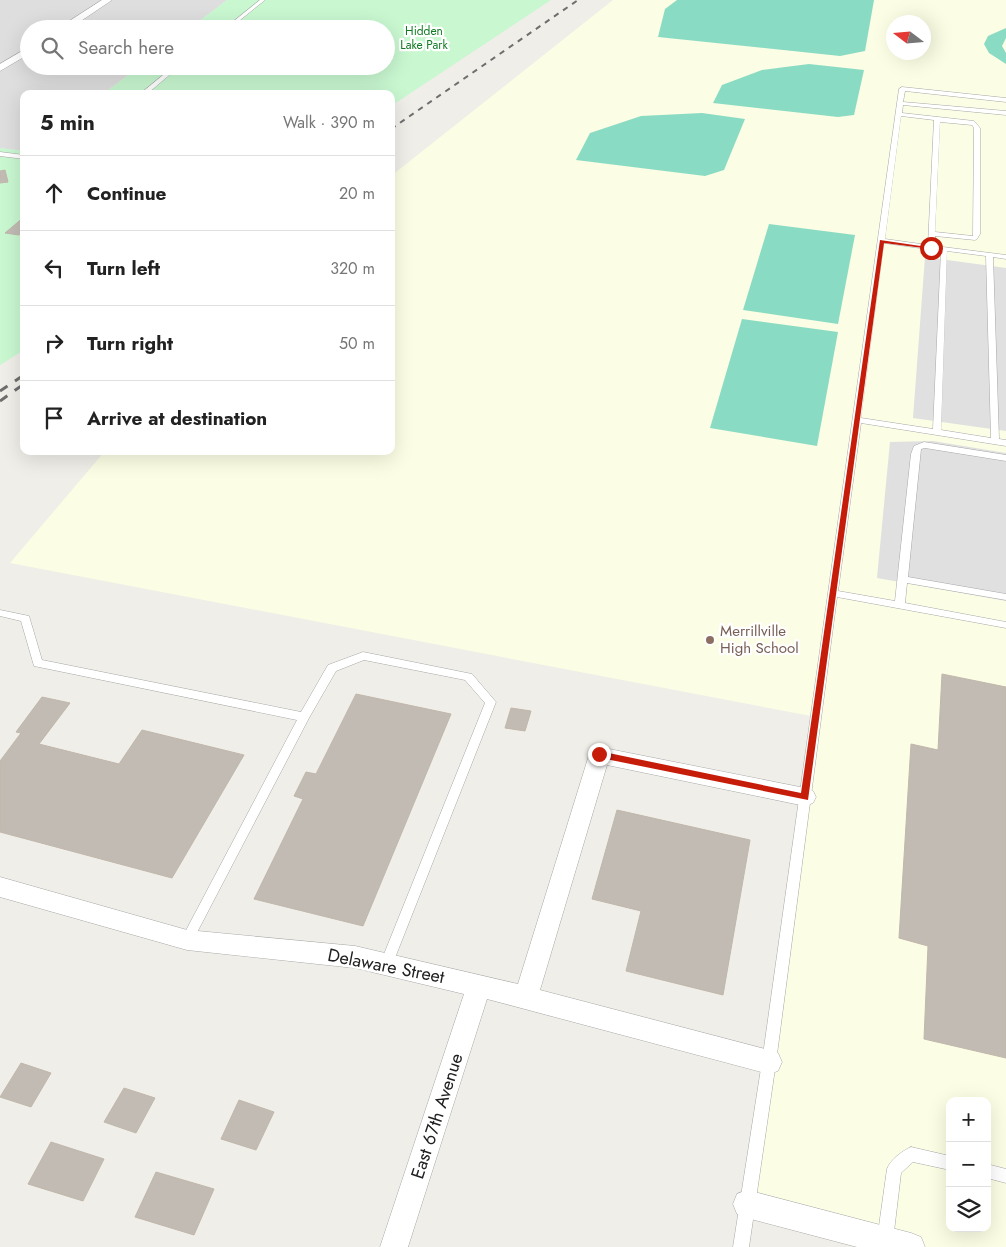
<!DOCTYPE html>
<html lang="en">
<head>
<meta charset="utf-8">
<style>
  :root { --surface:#fff; --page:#f6f6f6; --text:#222; --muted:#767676; --line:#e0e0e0 }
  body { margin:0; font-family:Jost,sans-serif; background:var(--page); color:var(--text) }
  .controls { position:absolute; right:15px; bottom:15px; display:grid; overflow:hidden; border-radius:10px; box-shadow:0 5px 20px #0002 }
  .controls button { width:45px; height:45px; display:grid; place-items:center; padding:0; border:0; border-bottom:1px solid var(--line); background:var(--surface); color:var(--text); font:25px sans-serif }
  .compass { position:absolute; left:886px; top:15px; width:45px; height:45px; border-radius:50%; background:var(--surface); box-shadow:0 5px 20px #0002; rotate:286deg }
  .stop { position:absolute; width:15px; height:15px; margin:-11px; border:4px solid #c61d0b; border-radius:50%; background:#fff }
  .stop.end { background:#c61d0b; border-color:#fff; box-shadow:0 1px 5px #0008 }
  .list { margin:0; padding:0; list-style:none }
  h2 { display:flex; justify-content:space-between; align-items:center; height:65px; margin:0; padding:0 20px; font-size:21px }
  h2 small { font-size:16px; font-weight:400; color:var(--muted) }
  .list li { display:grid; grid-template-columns:32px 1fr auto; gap:15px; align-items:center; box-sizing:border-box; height:75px; padding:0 20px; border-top:1px solid var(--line) }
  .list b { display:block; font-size:19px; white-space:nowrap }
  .list em { font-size:16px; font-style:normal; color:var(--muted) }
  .icon { flex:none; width:28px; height:28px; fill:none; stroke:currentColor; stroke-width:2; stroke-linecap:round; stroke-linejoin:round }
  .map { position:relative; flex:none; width:1006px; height:1247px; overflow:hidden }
  .search { position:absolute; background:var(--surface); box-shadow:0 5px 20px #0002; left:20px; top:20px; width:375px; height:55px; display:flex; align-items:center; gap:12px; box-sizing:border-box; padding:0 18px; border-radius:28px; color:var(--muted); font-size:19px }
  .panel { position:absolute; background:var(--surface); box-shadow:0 5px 20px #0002; left:20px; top:90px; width:375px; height:365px; border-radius:10px }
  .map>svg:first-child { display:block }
  .residential { fill:#dedede }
  .education { fill:#fbfde4; fill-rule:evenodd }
  .park { fill:#c8f7d0 }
  .pitch { fill:#8adbc3 }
  .parking { fill:#e0e0e0 }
  .building { fill:#c1bbb4; stroke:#c1b7ab }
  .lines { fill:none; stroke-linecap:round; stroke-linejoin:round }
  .service-casing { stroke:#a7a7a7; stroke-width:1 }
  .minor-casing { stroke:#a7a7a7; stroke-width:1 }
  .service { fill:#fff; fill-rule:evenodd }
  .minor { fill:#fff; fill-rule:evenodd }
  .rail-far1 { stroke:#6e6e6e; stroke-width:2; stroke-dasharray:5.5 5.5; stroke-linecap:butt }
  .rail { stroke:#6e6e6e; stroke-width:3; stroke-dasharray:9 9; stroke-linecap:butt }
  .route { fill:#c61d0b }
  .education-dot { fill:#8d6e63; stroke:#fff; stroke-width:2 }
  .labels { text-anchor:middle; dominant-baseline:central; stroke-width:4.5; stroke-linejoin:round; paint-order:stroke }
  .far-park-label { font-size:12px; fill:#127b25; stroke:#fff }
  .education-label { font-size:15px; fill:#785e54; stroke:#fff; text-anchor:start }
  .near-street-label { font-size:18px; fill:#202020; stroke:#fff }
</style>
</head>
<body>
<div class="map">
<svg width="1006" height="1247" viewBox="0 0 1006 1247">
  <rect width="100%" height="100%" fill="#f0eee8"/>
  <path class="residential" d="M 0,0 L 227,0 L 189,29 L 29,29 L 29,66 L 140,66 L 103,94 L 24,94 L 24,151 L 0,148 Z"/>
  <path class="education" d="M 613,0 L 1006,0 L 1006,1247 L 912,1247 L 747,1204 L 816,717 L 10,563 L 105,451 L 391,451 L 391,176 ZM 894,22 L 924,22 L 924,52 L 894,52 ZM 950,1101 L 987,1101 L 987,1228 L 950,1228 Z"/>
  <g class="park">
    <path d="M 227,0 L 551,0 L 391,106 L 391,94 L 103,94 L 140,66 L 386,66 L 386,29 L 189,29 Z"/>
    <path d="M 0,148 L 24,151 L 24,350 L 0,365 Z"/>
  </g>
  <g class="pitch">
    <path d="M 677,0 L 874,0 L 865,51 L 840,56 L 658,37 L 665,9 Z"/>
    <path d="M 1006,28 L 1006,38 L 1002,46 L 1006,53 L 1006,64 L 989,53 L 984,44 L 988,36 Z"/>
    <path d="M 809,64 L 864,70 L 854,115 L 838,117 L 713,103 L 722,85 L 762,70 Z"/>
    <path d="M 702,113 L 745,119 L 724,170 L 705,176 L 576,160 L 590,133 L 641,116 Z"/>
    <path d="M 769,224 L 855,235 L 838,324 L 743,310 Z"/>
    <path d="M 742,319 L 838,332 L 817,446 L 710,428 Z"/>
  </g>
  <g class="parking">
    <path d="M 925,257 L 1006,268 L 1006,431 L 913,418 Z"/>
    <path d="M 933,441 L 1006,453 L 1006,601 L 877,578 L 890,442 Z"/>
  </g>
  <g class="building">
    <path d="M 5,170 L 8,182 L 0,183 L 0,171 Z"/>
    <path d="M 24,217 L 24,231 L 19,235 L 5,233 Z"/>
    <path d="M 942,674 L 1006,687 L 1006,1058 L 924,1039 L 928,946 L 899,938 L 911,744 L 938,750 Z"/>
    <path d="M 356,694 L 451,714 L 363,926 L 254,899 L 303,799 L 294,796 L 306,772 L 316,774 Z"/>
    <path d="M 42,697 L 70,703 L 39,744 L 119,764 L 142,730 L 244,755 L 172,878 L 0,832 L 0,761 L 21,733 L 16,732 Z"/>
    <path d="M 511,708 L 531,711 L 525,731 L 505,728 Z"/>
    <path d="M 617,810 L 750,840 L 723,995 L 626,971 L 641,911 L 592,899 Z"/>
    <path d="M 21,1063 L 51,1073 L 31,1107 L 0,1097 Z"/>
    <path d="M 124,1088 L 155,1098 L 136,1133 L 104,1122 Z"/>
    <path d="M 239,1100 L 274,1112 L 256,1150 L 221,1139 Z"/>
    <path d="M 51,1142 L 104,1159 L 83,1201 L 28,1184 Z"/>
    <path d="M 156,1172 L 214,1189 L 194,1235 L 135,1217 Z"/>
  </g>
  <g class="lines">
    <defs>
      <g id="service">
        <path d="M 260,0 L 265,0 L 229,29 L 224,29 Z"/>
        <path d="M 174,66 L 180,66 L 147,94 L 140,94 Z"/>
        <path d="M 902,87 L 1006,98 L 1006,102 L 905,91 L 903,102 L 1006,111 L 1006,115 L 903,105 L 902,113 L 974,121 L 980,128 L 980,234 L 977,239 L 975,240 L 935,236 L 935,246 L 1006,255 L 1006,259 L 993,257 L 999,439 L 1006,440 L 1006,446 L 861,423 L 838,591 L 895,601 L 911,454 L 914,446 L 924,442 L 1006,455 L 1006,461 L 925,448 L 921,449 L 908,577 L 1006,594 L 1006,600 L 907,583 L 905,603 L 1006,622 L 1006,628 L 837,597 L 776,1062 L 749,1247 L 733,1247 L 762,1062 L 899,89 ZM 901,116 L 934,120 L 928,245 L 885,239 ZM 940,122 L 972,125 L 974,128 L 973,236 L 935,232 ZM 884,243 L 941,251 L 933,429 L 861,418 ZM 947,251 L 986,256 L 991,438 L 941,430 Z"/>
        <path d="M 0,152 L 24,155 L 24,159 L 0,156 Z"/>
        <path d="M 0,610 L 29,616 L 42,660 L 301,712 L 328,665 L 363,652 L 472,674 L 496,702 L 391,968 L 386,970 L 381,968 L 380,964 L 485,703 L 465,680 L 364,660 L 336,671 L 309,718 L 191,944 L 187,946 L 183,944 L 181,940 L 183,936 L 297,720 L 34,666 L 21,621 L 0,616 Z"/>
        <path d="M 911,1147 L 950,1156 L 950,1170 L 913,1162 L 901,1173 L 893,1240 L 890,1245 L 886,1247 L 880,1245 L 877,1240 L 887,1169 C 890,1160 902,1151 911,1147 Z"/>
        <path d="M 987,1164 L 1006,1169 L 1006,1183 L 987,1178 Z"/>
      </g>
      <g id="minor">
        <path d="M 102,0 L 112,0 L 69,29 L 57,29 Z"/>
        <path d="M 29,47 L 29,54 L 0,71 L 0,64 Z"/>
        <path d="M 599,747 L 805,788 L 813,791 L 816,797 L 813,803 L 805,806 L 607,765 L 540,990 L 769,1050 L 778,1053 L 782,1062 L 778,1071 L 769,1074 L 487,999 L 408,1247 L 380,1247 L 464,994 L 355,968 L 187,950 L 0,897 L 0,877 L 187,930 L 355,946 L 518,984 L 589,755 L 592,749 Z"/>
        <path d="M 747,1190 L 911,1233 L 921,1237 L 925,1247 L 857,1247 L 747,1218 L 737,1214 L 733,1204 L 737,1194 Z"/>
      </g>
    </defs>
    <use href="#service" class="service-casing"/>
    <use href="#minor" class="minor-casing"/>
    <use href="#service" class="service"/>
    <use href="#minor" class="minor"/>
    <path class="rail-far1" d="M 391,129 L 578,0"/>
    <g class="rail">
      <path d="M 0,391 L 24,375"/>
      <path d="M 0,401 L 24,384"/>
    </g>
  </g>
  <path class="route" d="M 880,240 L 934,248 L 931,249 L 884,243 L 808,800 L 596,757 L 596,752 L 599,751 L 801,793 Z"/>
  <circle class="education-dot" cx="710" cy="640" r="5"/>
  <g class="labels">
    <g class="far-park-label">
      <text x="424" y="31">Hidden<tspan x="424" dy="14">Lake Park</tspan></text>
    </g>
    <g class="education-label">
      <text x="720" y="631">Merrillville<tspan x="720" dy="17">High School</tspan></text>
    </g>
    <g class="near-street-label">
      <text transform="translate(386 966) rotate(11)">Delaware Street</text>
      <text transform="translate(437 1116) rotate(-72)">East 67th Avenue</text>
    </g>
  </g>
</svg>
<div class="controls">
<button>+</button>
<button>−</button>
<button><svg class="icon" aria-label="layers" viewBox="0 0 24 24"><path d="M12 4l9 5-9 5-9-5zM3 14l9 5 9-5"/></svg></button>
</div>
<svg class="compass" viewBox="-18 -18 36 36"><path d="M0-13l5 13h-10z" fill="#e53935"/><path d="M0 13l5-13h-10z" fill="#767676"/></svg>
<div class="stop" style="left:931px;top:248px"></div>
<div class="stop end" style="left:599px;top:754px"></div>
<div class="search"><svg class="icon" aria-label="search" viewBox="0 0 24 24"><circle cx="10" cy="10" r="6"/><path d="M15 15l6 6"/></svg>Search here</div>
<section class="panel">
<h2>5 min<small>Walk · 390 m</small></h2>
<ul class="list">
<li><svg class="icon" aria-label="ahead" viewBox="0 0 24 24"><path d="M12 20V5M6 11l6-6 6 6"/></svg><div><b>Continue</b></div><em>20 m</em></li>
<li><svg class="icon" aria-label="left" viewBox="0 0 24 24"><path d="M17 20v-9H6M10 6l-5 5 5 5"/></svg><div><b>Turn left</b></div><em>320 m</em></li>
<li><svg class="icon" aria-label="right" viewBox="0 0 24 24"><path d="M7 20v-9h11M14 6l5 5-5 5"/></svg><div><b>Turn right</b></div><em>50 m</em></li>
<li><svg class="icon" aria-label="arrive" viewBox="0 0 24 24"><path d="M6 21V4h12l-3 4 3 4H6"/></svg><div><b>Arrive at destination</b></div></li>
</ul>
</section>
</div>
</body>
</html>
